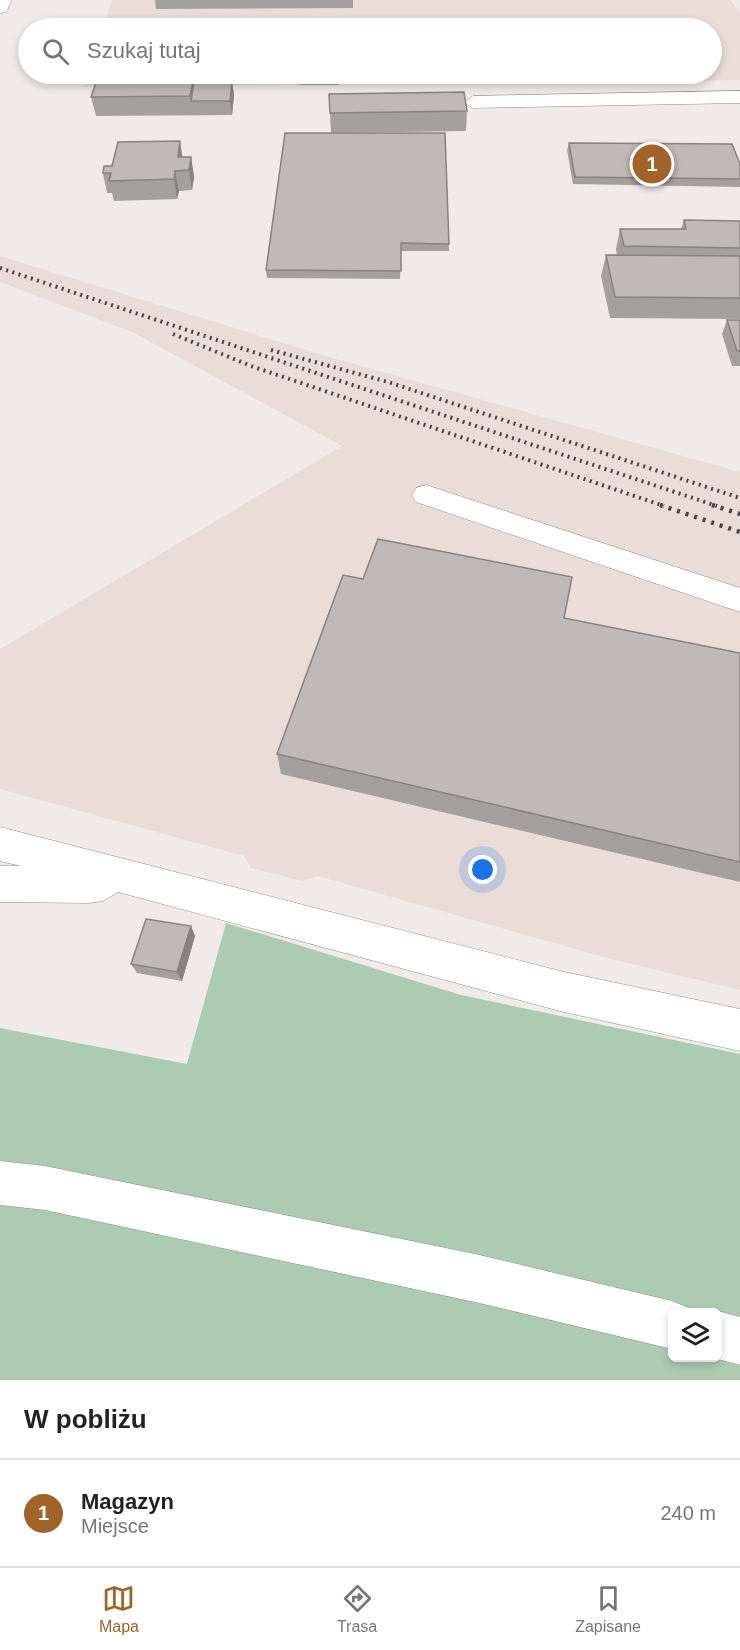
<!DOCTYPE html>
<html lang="pl">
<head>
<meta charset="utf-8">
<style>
  :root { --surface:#fff; --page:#f6f6f6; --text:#222; --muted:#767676; --line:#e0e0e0; --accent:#a26329 }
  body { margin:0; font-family:Arial,sans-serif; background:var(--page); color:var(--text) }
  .controls { position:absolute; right:18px; bottom:18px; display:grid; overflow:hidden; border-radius:9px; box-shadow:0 3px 9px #0003 }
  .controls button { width:54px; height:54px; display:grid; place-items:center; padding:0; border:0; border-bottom:2px solid var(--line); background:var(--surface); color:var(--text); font:30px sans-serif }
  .you { position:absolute; left:483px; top:870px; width:21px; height:21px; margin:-15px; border:4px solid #fff; border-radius:50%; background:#1a73e8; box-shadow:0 0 0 9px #1a73e833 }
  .badge { display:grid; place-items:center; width:39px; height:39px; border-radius:50%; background:var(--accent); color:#fff; font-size:20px; font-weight:700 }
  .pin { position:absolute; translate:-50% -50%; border:3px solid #fff; box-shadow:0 2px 6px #0006 }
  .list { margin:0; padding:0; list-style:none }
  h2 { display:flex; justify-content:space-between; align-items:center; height:78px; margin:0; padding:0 24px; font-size:26px }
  h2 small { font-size:20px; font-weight:400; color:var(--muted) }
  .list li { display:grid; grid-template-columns:39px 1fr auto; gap:18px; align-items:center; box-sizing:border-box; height:108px; padding:0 24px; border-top:2px solid var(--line) }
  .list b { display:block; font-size:22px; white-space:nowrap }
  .list p { margin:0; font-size:20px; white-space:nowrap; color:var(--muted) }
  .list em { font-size:20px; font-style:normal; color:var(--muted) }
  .icon { flex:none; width:33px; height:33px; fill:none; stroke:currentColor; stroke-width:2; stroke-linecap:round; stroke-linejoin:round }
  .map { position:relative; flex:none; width:740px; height:1380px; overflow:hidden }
  .search { position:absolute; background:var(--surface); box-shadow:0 3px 9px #0003; left:18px; right:18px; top:18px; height:66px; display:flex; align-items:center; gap:15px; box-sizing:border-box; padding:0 21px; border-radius:33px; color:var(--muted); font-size:22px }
  .sheet { height:186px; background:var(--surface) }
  nav { display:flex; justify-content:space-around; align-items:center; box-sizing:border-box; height:84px; border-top:2px solid var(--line); background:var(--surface); font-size:16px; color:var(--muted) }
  nav a { display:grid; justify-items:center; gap:3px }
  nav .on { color:var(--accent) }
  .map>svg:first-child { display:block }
  .built { fill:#eaddd7 }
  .green { fill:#adcbb3; fill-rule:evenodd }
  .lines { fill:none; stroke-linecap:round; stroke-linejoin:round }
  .minor-casing { stroke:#8f8a88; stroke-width:1 }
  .minor { fill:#fff; fill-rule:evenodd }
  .rail-far1 { stroke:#464443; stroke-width:4; stroke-dasharray:2 4.5; stroke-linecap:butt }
  .rail { stroke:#464443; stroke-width:4.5; stroke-dasharray:3 6; stroke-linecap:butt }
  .wall { fill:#a4a09e }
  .shaded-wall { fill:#868281 }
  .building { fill:#bfbab8; stroke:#868281; stroke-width:1.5 }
</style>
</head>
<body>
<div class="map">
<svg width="740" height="1380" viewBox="0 0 740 1380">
  <rect width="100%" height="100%" fill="#f0ebe9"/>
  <g class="built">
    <path d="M 112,0 L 730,0 L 740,13 L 740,80 L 84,87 L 88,74 L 712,74 L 712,28 L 103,28 Z"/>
    <path d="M 0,256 L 326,356 L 740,472 L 740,990 L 607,958 L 318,876 L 302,881 L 251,868 L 244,856 L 0,789 L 0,649 L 342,446 L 132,332 L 0,282 Z"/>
  </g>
  <path class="green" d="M 226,923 L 461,995 L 740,1054 L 740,1380 L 0,1380 L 0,1028 L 187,1064 ZM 672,1312 L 718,1312 L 718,1358 L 672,1358 Z"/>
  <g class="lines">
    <defs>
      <g id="minor">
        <path d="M 0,0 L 12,0 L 6,12 L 0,13 Z"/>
        <path d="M 740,91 L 740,103 L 473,108 L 464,102 L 473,96 Z"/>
        <path d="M 426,485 L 740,588 L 740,612 L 416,502 L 412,495 L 416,488 Z"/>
        <path d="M 0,827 L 564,972 L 740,1009 L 740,1051 L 564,1012 L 118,892 L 103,901 L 89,903 L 0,902 L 0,866 L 21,866 L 0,861 Z"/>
        <path d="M 0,1161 L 45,1166 L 475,1254 L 672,1301 L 689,1308 L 691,1312 L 672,1312 L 672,1349 L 475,1302 L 45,1210 L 0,1205 Z"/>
        <path d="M 718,1311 L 740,1317 L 740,1365 L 714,1358 L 718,1358 L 718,1312 L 714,1312 Z"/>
      </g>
    </defs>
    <use href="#minor" class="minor-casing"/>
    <use href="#minor" class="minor"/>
    <g class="rail-far1">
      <path d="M 0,268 L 717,506"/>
      <path d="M 173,334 L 251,366 L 664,506"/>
      <path d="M 271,350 L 388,382 L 740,498"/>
    </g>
    <g class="rail">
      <path d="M 660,505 L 740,532"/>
      <path d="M 712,505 L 740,514"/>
    </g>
  </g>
  <g class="wall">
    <path d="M 155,0 L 353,0 L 353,8 L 156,9 Z"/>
    <path d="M 298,74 L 339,74 L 339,85 L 299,85 Z"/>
    <path d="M 194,77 L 194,82 L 232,81 L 234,95 L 232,115 L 96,116 L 91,97 Z"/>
    <path d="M 329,94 L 467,111 L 466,131 L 331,133 Z"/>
    <path d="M 285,133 L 449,244 L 449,251 L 401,251 L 400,279 L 267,278 L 266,270 Z"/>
    <path d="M 569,143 L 740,164 L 740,187 L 573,184 L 567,150 Z"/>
    <path d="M 183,157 L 191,157 L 194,177 L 192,190 L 179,191 L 177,199 L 114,201 L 112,193 L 107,193 L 103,173 L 112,166 Z"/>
    <path d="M 684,220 L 740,221 L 740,319 L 610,318 L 601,276 L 606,255 L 617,255 L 616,249 L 620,229 L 681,229 Z"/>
    <path d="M 727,320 L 740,320 L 740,366 L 732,366 L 722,334 Z"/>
    <path d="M 564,618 L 740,653 L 740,882 L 281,774 L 277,754 Z"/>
    <path d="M 195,936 L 182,981 L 137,973 L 131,964 Z"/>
  </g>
  <g class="shaded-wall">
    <path d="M 194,77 L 196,96 L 191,101 L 190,96 Z"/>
    <path d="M 232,81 L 234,95 L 232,115 L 230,101 Z"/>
    <path d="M 180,141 L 183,161 L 178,157 Z"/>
    <path d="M 191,157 L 194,177 L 192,190 L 189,170 Z"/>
    <path d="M 175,171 L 179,191 L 177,199 L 174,179 Z"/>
    <path d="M 191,926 L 195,936 L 182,981 L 177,972 Z"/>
  </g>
  <g class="building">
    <path d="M 98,77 L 194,77 L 190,96 L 91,97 Z"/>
    <path d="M 232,81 L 230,101 L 191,101 L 194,82 Z"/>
    <path d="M 464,92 L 467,111 L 330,113 L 329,94 Z"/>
    <path d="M 285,133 L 445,133 L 449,244 L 401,243 L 401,271 L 266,270 Z"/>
    <path d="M 180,141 L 178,157 L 191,157 L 189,170 L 175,171 L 174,179 L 109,181 L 111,173 L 103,173 L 104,166 L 112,166 L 118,142 Z"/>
    <path d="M 569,143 L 732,144 L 740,164 L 740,179 L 575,177 Z"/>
    <path d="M 684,220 L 740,221 L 740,248 L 624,246 L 620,229 L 686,229 Z"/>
    <path d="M 606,255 L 740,256 L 740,298 L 615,297 Z"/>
    <path d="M 727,320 L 740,320 L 740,351 L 737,351 Z"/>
    <path d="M 378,539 L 572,577 L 564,618 L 740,653 L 740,862 L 277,754 L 343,575 L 363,579 Z"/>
    <path d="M 146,919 L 191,926 L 177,972 L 131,964 Z"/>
  </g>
</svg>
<div class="controls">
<button><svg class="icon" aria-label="layers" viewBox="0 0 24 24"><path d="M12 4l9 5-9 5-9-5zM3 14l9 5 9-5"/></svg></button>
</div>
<div class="you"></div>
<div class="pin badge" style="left:652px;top:164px">1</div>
<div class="search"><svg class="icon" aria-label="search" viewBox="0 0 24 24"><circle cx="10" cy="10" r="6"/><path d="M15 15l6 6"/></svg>Szukaj tutaj</div>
</div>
<section class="sheet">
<h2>W pobliżu<small></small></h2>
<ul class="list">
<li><span class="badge">1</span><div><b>Magazyn</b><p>Miejsce</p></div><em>240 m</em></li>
</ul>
</section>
<nav>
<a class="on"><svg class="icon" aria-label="map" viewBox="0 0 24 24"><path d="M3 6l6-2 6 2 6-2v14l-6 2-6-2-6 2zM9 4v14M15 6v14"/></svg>Mapa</a>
<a><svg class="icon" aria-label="directions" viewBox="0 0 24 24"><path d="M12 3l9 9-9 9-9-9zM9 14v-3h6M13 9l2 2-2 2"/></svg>Trasa</a>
<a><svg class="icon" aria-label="saved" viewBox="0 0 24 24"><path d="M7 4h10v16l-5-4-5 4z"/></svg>Zapisane</a>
</nav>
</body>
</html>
